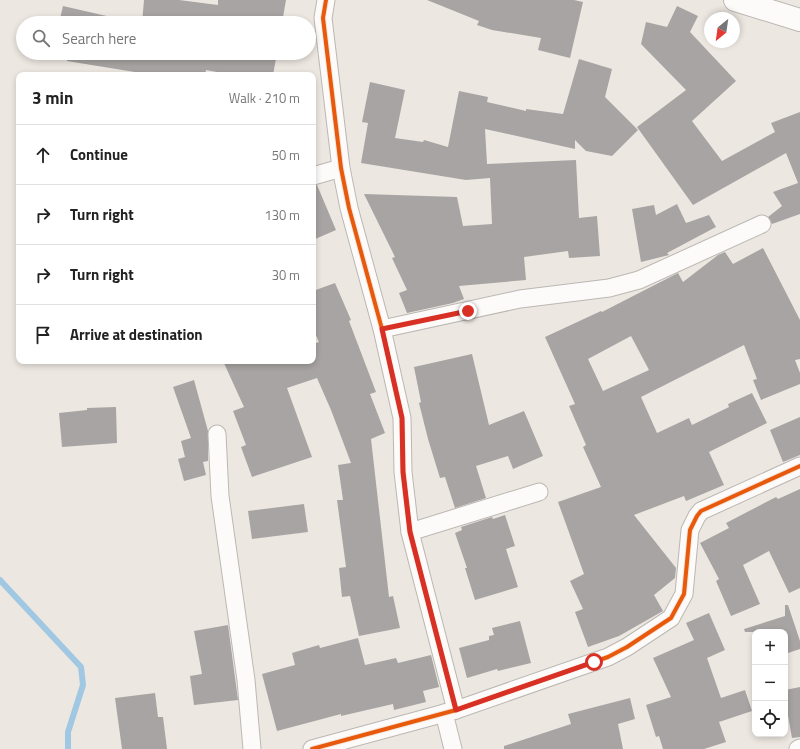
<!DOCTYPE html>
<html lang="en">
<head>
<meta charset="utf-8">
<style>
  :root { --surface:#fff; --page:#f2f2f2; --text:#222; --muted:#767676; --line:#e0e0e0 }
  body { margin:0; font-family:"Titillium Web",sans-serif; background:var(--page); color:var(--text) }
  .controls { position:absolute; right:12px; bottom:12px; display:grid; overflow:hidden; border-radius:8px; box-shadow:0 2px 6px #0003 }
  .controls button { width:36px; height:36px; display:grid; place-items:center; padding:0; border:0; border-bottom:1px solid var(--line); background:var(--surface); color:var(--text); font:20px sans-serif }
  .compass { position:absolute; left:704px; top:12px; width:36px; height:36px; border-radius:50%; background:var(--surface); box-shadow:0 2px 6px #0003; rotate:209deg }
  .stop { position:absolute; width:12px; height:12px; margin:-9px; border:3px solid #d93025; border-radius:50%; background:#fff }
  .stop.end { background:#d93025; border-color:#fff; box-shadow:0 1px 4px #0008 }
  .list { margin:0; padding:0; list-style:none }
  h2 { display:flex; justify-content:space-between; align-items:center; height:52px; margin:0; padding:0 16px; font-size:17px }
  h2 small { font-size:13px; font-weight:400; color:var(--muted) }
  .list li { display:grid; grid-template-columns:26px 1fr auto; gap:12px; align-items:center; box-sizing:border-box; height:60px; padding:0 16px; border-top:1px solid var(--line) }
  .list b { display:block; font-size:15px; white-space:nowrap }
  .list em { font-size:13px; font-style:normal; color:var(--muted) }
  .icon { flex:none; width:22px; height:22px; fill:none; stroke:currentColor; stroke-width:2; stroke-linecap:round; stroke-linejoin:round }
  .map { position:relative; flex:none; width:800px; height:749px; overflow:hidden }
  .search { position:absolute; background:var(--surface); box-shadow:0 2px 6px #0003; left:16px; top:16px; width:300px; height:44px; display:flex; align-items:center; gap:10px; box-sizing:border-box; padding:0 14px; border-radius:22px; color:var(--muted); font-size:15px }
  .panel { position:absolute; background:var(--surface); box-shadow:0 2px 6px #0003; left:16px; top:72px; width:300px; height:292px; border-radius:8px }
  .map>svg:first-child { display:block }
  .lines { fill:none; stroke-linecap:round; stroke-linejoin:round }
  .stream { stroke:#a0c8e2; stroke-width:6 }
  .building { fill:#a7a4a3; fill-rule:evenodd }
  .minor-casing { stroke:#bcb7b2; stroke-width:19 }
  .secondary-casing { stroke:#bcb7b2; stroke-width:24 }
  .minor { stroke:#fcfbfa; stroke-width:17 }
  .secondary { stroke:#fcfbfa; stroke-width:22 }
  .cycleway-casing { stroke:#f2e7dc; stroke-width:6 }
  .cycleway { stroke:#e8590c; stroke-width:4 }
  .route { stroke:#d93025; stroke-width:5 }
</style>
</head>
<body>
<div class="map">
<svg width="800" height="749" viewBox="0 0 800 749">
  <rect width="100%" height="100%" fill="#ede7e1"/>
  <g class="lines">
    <path class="stream" d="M 0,580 L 81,667 L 83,685 L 68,732 L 68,749"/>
  </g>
  <g class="building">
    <path d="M 144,0 L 179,0 L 218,5 L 218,0 L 286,0 L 282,23 L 142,23 Z"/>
    <path d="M 427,0 L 574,0 L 583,2 L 570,58 L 538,50 L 541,38 L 492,30 L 477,25 L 479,21 Z"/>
    <path d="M 63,6 L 111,17 L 110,23 L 59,23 Z"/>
    <path d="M 677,6 L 698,16 L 690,32 L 736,81 L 692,121 L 722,161 L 775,132 L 771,123 L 800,112 L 800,214 L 772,224 L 768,217 L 782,206 L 773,192 L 798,183 L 786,153 L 693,205 L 637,127 L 686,90 L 641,44 L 646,22 L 667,27 Z"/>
    <path d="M 67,53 L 277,53 L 273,75 L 234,75 L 206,70 L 205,75 L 153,75 L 67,61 Z"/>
    <path d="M 579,59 L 612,69 L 605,97 L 638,130 L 612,156 L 586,151 L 575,140 L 575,149 L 485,129 L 487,164 L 576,160 L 579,218 L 597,216 L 600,256 L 569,258 L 568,251 L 524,257 L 526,280 L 459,286 L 464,299 L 453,303 L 407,313 L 399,293 L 407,290 L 392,258 L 395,257 L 364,194 L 457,197 L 463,226 L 492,224 L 490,178 L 466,180 L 361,163 L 368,123 L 362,122 L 370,82 L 405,90 L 395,138 L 423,142 L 424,140 L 448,147 L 459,91 L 488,97 L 487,102 L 526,111 L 526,109 L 563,114 Z"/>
    <path d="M 317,185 L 336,230 L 313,240 L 313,186 Z"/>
    <path d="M 677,204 L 686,223 L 709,215 L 716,227 L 667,253 L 669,255 L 641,262 L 632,209 L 654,205 L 656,215 Z"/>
    <path d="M 763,248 L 800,320 L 800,359 L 795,360 L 800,373 L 800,384 L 761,400 L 753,380 L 757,379 L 744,345 L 641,397 L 657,433 L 689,418 L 692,425 L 729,407 L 728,404 L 752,393 L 767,423 L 709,452 L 724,485 L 686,501 L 684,496 L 634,515 L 676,568 L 675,578 L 654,595 L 663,611 L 619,636 L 588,647 L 575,612 L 583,609 L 570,581 L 584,574 L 558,502 L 601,487 L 583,447 L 586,445 L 569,406 L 575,404 L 545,337 L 601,311 L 602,312 L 678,273 L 683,282 L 718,255 L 725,252 L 733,264 ZM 631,336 L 649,370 L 603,391 L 588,359 Z"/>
    <path d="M 335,283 L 351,320 L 349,321 L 376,392 L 370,394 L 385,433 L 371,439 L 389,597 L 393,596 L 400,628 L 359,636 L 350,596 L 342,597 L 339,568 L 346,567 L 337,500 L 343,500 L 338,465 L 351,463 L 331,410 L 317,378 L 287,388 L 312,457 L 252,477 L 241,447 L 246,445 L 233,411 L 244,407 L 223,361 L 313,361 L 313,344 L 319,342 L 313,329 L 313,291 Z"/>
    <path d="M 472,354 L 489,425 L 524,411 L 543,456 L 513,469 L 508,456 L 476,466 L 486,498 L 455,508 L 445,477 L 440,478 L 428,439 L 419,403 L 421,402 L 414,367 Z"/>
    <path d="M 194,380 L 208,431 L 208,461 L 203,462 L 206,475 L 184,481 L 178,459 L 185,457 L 181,441 L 191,438 L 173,387 Z"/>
    <path d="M 116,407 L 117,443 L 62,447 L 59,413 L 87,410 L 87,408 Z"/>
    <path d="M 800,417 L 800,455 L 783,462 L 770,430 Z"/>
    <path d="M 800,489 L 800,588 L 789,593 L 769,551 L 743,565 L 760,604 L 731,616 L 716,581 L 719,579 L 700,543 L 729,528 L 726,523 L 776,497 L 778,499 Z"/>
    <path d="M 304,504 L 308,532 L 252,539 L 248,511 Z"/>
    <path d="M 505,515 L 515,546 L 506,549 L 518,587 L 475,600 L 465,568 L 467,568 L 455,533 L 462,530 L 461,527 L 492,517 L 493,519 Z"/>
    <path d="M 785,605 L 788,605 L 800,641 L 800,649 L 785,654 L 785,632 L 745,632 L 744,629 L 785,616 Z"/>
    <path d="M 709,613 L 725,650 L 707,658 L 721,698 L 745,690 L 752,711 L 719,722 L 726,742 L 704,749 L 663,749 L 659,736 L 656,737 L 646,705 L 671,697 L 653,658 L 694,640 L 686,623 Z"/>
    <path d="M 520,621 L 531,663 L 498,671 L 497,669 L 467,678 L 459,648 L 489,640 L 489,636 L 494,635 L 492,628 Z"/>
    <path d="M 228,625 L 238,700 L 194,705 L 190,676 L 202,674 L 194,631 Z"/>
    <path d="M 358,638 L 365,665 L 396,658 L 398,663 L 431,655 L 439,687 L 423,691 L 426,702 L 394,710 L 393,704 L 341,716 L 341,714 L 277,731 L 262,674 L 295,665 L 292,653 L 319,645 L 320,648 Z"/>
    <path d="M 800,687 L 800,737 L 792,738 L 785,699 L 785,690 Z"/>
    <path d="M 155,693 L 158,717 L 163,717 L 167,749 L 122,749 L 115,698 Z"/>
    <path d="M 630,698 L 635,719 L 618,724 L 623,749 L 504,749 L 504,746 L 571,724 L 568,714 Z"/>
  </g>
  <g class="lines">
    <defs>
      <g id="minor">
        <path d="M 326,0 L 323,18 L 341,168 L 349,208 L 382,329 L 402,418 L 403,472 L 410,532 L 456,710"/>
        <path d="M 313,176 L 341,168"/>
        <path d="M 382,329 L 520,299 L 609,288 L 639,280 L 762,224"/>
        <path d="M 217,434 L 220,496 L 246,680 L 252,749"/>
        <path d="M 410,532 L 539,492"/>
        <path d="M 444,713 L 453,749"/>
        <path d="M 312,749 L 456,710 L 608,657 L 627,647 L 671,618 L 684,594 L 690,530 L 697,516 L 701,511 L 800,466"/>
        <path d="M 798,749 L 800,748"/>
      </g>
      <path id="secondary" d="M 735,0 L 800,20"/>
    </defs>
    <use href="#minor" class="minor-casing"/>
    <use href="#secondary" class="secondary-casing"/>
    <use href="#minor" class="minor"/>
    <use href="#secondary" class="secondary"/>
    <defs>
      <g id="cycleway">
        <path d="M 326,0 L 323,18 L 341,168 L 349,208 L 382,329 L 402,418 L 403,472 L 410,532 L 456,710"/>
        <path d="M 312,749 L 456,710 L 608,657 L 627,647 L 671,618 L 684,594 L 690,530 L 697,516 L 701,511 L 800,466"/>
      </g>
    </defs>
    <use href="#cycleway" class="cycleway-casing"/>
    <use href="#cycleway" class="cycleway"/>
  </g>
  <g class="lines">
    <path class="route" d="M 468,311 L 382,329 L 402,418 L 403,472 L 410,532 L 456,710 L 594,662"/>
  </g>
</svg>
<div class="controls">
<button>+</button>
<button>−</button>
<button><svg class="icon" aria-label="locate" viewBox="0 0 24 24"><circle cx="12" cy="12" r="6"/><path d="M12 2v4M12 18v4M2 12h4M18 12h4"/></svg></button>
</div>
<svg class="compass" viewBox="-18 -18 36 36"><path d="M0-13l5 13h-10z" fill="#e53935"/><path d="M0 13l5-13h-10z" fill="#767676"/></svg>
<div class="stop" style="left:594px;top:662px"></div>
<div class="stop end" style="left:468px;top:311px"></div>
<div class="search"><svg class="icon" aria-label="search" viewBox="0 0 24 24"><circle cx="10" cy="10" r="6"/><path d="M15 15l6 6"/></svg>Search here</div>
<section class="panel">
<h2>3 min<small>Walk · 210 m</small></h2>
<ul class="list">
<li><svg class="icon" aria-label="ahead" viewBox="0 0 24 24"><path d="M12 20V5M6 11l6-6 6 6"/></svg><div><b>Continue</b></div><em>50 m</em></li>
<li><svg class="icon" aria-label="right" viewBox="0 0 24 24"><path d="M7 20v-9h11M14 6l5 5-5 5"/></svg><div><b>Turn right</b></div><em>130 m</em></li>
<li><svg class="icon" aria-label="right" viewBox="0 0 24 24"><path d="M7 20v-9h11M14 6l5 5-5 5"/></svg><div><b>Turn right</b></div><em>30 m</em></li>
<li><svg class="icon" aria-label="arrive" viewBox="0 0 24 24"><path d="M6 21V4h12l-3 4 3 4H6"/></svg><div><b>Arrive at destination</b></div></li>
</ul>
</section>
</div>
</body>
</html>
